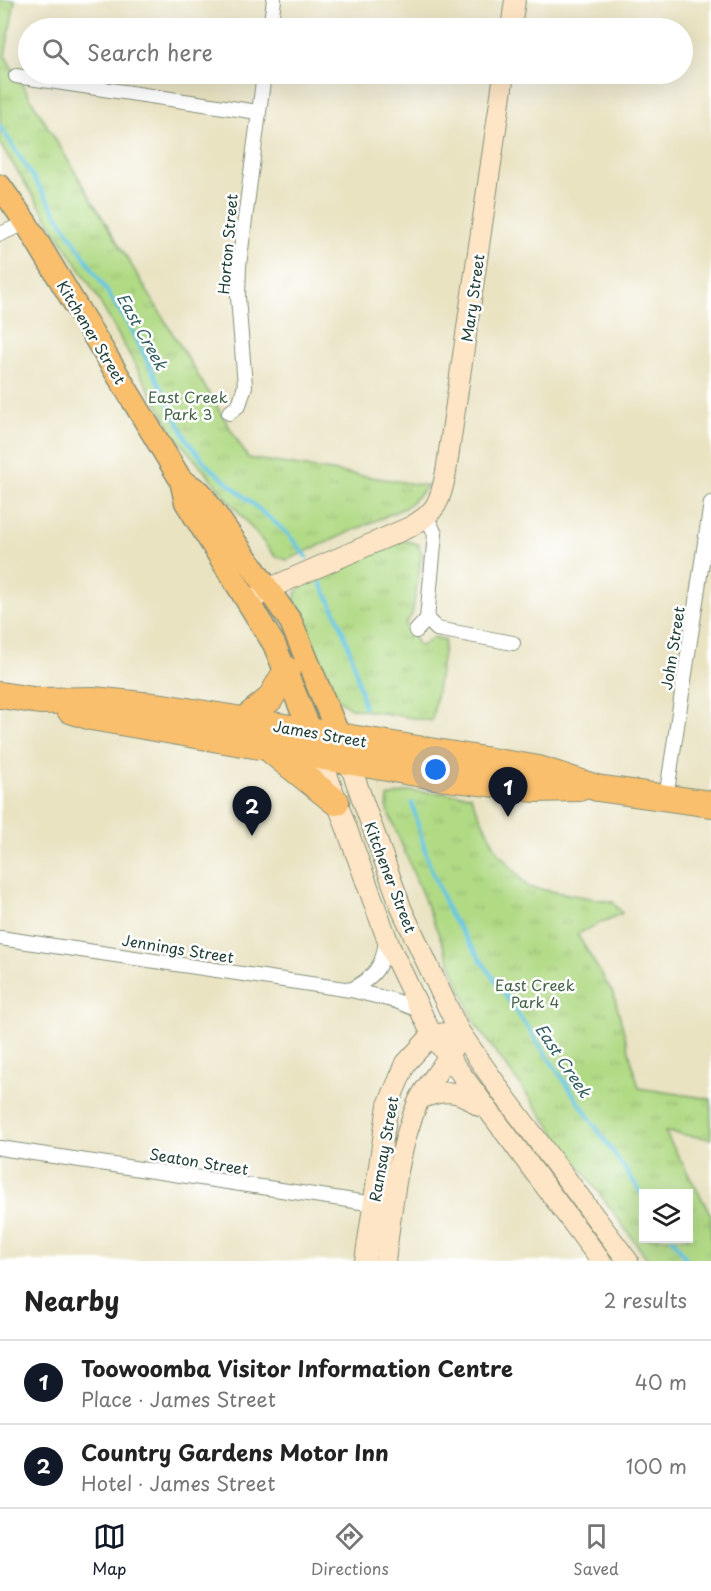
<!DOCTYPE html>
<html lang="en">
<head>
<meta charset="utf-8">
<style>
  :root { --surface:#fff; --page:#f6f6f6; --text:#222; --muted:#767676; --line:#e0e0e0; --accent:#111827 }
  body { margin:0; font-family:"Playpen Sans",sans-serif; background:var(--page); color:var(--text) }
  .controls { position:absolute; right:18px; bottom:18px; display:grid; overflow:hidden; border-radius:0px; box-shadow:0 6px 24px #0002 }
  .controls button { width:54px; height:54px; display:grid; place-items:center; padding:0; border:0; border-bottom:2px solid var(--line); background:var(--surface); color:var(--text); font:30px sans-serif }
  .you { position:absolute; left:436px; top:770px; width:21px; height:21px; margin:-15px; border:4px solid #fff; border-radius:50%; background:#1a73e8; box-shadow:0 0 0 9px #1a73e833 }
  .badge { display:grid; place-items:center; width:39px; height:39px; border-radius:50%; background:var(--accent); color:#fff; font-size:20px; font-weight:700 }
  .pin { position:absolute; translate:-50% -50px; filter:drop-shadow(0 2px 3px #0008) }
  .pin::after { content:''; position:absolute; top:32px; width:21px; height:18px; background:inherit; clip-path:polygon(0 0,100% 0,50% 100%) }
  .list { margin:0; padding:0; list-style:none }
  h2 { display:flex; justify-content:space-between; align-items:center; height:78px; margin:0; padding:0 24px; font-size:26px }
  h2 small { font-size:20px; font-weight:400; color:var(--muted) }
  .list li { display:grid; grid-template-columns:39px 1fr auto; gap:18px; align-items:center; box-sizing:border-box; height:84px; padding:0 24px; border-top:2px solid var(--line) }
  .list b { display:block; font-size:22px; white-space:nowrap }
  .list p { margin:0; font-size:20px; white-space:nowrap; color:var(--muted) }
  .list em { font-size:20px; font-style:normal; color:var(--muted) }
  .icon { flex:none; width:33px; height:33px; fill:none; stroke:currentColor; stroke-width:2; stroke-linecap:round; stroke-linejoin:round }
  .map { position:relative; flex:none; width:711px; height:1261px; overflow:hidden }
  .search { position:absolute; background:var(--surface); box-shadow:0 6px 24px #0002; left:18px; right:18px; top:18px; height:66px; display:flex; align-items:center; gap:15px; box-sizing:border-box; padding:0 21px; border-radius:33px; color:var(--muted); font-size:22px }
  .sheet { height:246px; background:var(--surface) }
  nav { display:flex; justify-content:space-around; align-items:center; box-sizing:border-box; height:84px; border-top:2px solid var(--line); background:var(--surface); font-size:16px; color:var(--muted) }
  nav a { display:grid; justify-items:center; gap:3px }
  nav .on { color:var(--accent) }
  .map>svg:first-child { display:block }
  .park { fill:url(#park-tufts); stroke:#688c5c; stroke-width:1.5; fill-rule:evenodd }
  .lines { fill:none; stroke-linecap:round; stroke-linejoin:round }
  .stream { stroke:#66c6e4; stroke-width:4 }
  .street-casing { stroke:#84907b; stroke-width:16 }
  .secondary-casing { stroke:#84907b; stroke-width:22 }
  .primary-casing { stroke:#84907b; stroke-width:25 }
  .highway-casing { stroke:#84907b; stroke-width:28 }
  .street { stroke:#fff; stroke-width:14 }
  .secondary { stroke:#fde5c5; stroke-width:20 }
  .primary { stroke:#f9bf6d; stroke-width:22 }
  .highway { stroke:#f9bf6d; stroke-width:26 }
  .labels { text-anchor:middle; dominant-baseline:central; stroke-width:5; stroke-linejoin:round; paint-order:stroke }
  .street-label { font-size:15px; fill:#1f3d34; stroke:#fff }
  .park-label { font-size:15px; fill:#446448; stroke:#fff }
  .water-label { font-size:16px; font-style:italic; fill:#315f60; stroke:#fff }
</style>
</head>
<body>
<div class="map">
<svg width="711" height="1261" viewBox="0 0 711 1261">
  <defs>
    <pattern id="park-tufts" width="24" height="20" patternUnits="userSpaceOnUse" patternTransform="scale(1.5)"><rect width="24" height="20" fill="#b1da85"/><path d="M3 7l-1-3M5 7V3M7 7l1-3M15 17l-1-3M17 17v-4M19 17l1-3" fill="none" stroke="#98bc73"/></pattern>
  </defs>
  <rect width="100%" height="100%" fill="#fff"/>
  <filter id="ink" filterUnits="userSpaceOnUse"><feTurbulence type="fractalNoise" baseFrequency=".0167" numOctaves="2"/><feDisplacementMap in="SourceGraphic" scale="12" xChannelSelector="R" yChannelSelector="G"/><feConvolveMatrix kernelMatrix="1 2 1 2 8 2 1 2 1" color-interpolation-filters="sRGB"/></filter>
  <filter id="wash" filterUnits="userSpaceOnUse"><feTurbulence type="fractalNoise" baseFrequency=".008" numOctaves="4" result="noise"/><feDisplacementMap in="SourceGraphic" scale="24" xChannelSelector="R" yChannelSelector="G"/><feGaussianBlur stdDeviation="1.35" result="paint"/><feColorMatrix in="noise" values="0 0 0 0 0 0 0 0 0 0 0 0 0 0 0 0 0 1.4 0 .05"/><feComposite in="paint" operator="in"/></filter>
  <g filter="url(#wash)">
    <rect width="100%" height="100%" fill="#e9e3c2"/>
    <g class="park">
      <path d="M 0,0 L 15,0 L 5,56 L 248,458 L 428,486 L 406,507 L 287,560 L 275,556 L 176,437 L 89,283 L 0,144 Z"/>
      <path d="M 401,540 L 418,544 L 422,554 L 412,615 L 405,624 L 420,647 L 434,637 L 445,640 L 432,721 L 351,708 L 336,698 L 294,602 L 296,593 L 305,582 Z"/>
      <path d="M 409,791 L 470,795 L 497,851 L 528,887 L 613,902 L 622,913 L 577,934 L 614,995 L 639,1088 L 711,1099 L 711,1139 L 665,1132 L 711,1215 L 711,1261 L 649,1261 L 476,1025 L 387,809 L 388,797 ZM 644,1194 L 688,1194 L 688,1238 L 644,1238 Z"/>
    </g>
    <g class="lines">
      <g class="stream">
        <path d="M 0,126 L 130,327 L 187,440 L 207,465 L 287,533 L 307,557"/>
        <path d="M 320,582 C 344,625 354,659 364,707"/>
        <path d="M 412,803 L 428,861 L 450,915 L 644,1197"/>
        <path d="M 672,1238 L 688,1261"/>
      </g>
    </g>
  </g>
  <g filter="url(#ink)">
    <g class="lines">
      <defs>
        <g id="street">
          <path d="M 270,28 L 274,0"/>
          <path d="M 16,76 L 258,112"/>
          <path d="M 0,234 L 26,223"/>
          <path d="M 229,413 L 239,405 L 245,386 L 238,297 L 239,265 L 264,74"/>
          <path d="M 427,619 L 437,629 L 513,643"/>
          <path d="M 416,631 L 427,619 L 435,534 L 427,517"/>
          <path d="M 666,798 L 711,503"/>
          <path d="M 0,938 L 351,990 L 396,1001 L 421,1011"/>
          <path d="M 351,990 C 374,977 384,966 386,939"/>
          <path d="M 0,1148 L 381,1205"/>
        </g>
        <g id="secondary">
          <path d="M 511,28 L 515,0"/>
          <path d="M 249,602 L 270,588 L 410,527 C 437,512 440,502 446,472 L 504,74"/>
          <path d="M 345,751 L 402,910 L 459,1031 L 505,1097 L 628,1261"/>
          <path d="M 321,758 L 390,947 L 432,1035 L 601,1261"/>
          <path d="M 420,1099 C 443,1089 459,1089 479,1106"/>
          <path d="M 365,1261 L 388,1105 L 406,1063 L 432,1035 L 444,1033"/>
          <path d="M 385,1261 C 392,1208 397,1152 418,1102 C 427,1082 445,1067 453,1047"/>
        </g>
        <g id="primary">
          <path d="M 0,186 L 26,223 L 181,480 L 186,502 L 274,644 L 316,744"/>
          <path d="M 181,480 L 200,492 L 291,622 L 339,736"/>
        </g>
        <g id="highway">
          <path d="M 0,695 L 40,701 L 93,700 L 163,707 L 539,769 L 597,788 L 711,804"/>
          <path d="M 70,710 L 91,717 L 440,777 L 535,789 L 579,788"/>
          <path d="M 244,720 L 270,699 L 287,670"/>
          <path d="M 273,752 L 336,802"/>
        </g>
      </defs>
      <use href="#street" class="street-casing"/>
      <use href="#secondary" class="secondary-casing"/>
      <use href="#primary" class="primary-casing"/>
      <use href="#highway" class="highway-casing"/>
      <use href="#street" class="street"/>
      <use href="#secondary" class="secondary"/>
      <use href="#primary" class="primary"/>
      <use href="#highway" class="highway"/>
    </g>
  </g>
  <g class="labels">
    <g class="street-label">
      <text transform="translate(227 244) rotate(-85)">Horton Street</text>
      <text transform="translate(472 298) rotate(-82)">Mary Street</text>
      <text transform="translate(92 332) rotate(59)">Kitchener Street</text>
      <text transform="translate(672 648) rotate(-81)">John Street</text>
      <text transform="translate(320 733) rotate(10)">James Street</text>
      <text transform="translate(391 877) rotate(69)">Kitchener Street</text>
      <text transform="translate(178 948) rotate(9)">Jennings Street</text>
      <text transform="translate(383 1149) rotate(-80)">Ramsay Street</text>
      <text transform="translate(199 1161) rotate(9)">Seaton Street</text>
    </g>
    <g class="park-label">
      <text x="188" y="396">East Creek<tspan x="188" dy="17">Park 3</tspan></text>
      <text x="535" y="984">East Creek<tspan x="535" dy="17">Park 4</tspan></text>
    </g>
    <g class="water-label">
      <text transform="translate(143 331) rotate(61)">East Creek</text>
      <text transform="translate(564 1060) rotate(56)">East Creek</text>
    </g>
  </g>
</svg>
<div class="controls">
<button><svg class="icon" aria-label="layers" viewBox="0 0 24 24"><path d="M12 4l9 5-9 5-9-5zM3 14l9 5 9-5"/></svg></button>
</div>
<div class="you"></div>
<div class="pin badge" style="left:508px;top:817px">1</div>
<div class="pin badge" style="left:252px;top:836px">2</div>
<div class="search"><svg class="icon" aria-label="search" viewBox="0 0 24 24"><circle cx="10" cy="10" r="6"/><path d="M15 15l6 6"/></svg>Search here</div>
</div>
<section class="sheet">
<h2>Nearby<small>2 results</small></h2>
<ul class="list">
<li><span class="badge">1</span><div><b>Toowoomba Visitor Information Centre</b><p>Place · James Street</p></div><em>40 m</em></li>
<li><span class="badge">2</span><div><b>Country Gardens Motor Inn</b><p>Hotel · James Street</p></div><em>100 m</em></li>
</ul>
</section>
<nav>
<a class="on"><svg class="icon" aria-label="map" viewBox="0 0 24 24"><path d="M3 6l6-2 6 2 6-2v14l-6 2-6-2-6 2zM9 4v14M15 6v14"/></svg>Map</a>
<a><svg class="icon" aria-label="directions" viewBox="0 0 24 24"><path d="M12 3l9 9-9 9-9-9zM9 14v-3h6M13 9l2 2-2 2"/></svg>Directions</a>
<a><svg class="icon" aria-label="saved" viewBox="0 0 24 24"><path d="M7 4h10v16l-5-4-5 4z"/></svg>Saved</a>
</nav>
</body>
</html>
